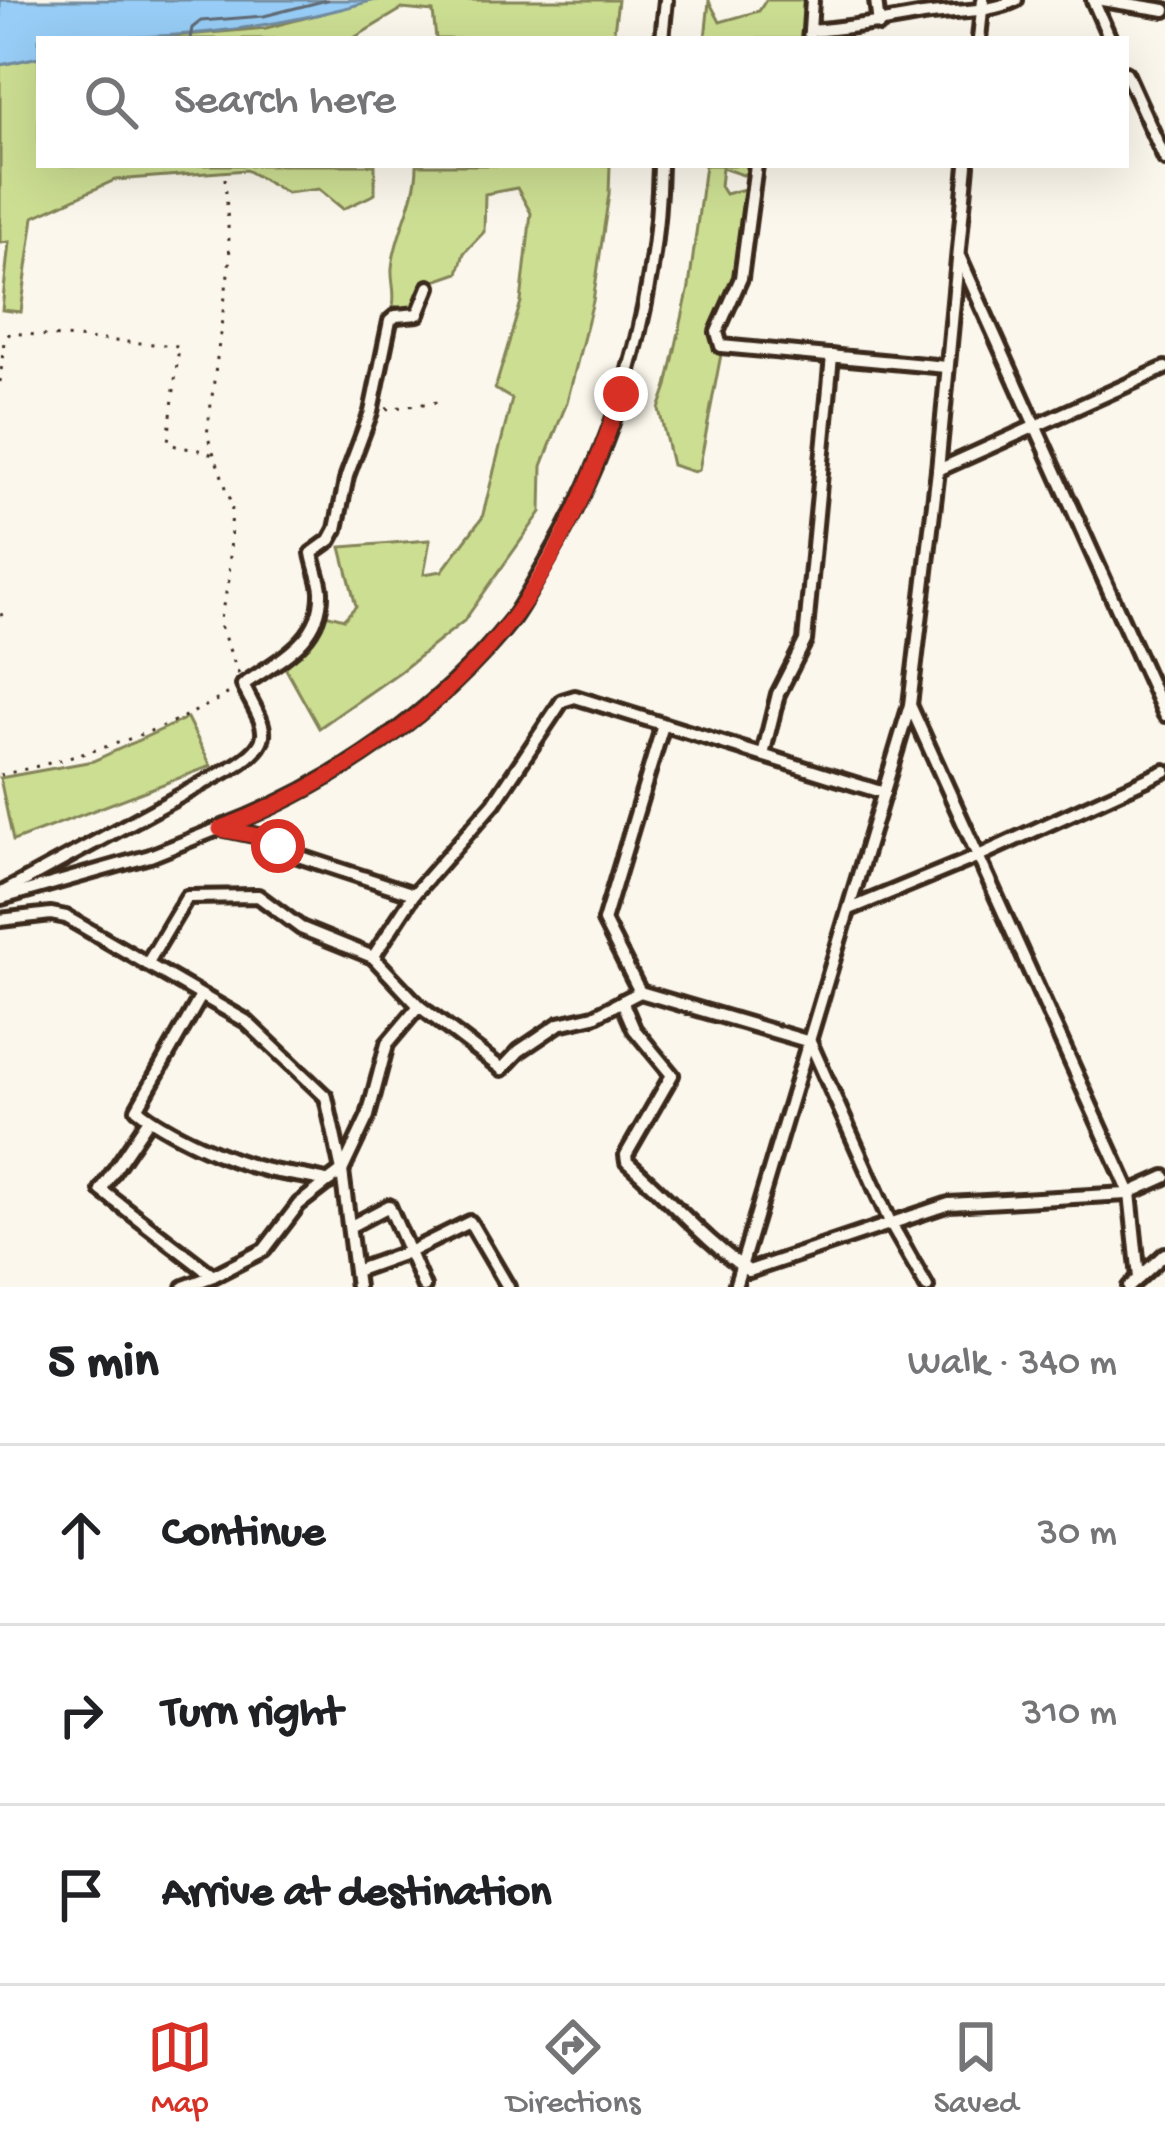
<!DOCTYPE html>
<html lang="en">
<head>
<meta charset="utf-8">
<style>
  :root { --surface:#fff; --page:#f6f6f6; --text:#202124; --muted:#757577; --line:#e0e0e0; --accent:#d93025 }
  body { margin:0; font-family:"Gochi Hand",sans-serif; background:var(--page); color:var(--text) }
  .stop { position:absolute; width:36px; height:36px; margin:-27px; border:9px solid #d93025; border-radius:50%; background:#fff }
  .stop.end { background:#d93025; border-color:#fff; box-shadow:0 3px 12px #0008 }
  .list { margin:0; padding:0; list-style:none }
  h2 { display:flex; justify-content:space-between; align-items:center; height:156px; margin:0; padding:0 48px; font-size:51px }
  h2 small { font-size:39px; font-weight:400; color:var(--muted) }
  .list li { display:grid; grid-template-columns:78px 1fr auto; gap:36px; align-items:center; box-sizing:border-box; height:180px; padding:0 48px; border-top:3px solid var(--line) }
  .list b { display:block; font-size:45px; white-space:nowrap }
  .list em { font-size:39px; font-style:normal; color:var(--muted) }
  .icon { flex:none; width:66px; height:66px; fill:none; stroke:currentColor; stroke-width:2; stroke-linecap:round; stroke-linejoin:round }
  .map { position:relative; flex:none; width:1165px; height:1287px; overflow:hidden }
  .search { position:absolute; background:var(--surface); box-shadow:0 12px 48px #0002; left:36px; right:36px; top:36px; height:132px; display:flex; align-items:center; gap:30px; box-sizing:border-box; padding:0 42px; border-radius:0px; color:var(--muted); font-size:45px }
  .sheet { height:696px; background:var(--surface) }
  nav { display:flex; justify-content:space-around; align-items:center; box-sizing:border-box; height:168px; border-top:3px solid var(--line); background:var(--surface); font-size:33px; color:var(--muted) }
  nav a { display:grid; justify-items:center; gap:6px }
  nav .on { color:var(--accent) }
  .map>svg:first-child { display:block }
  .green { fill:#ccde92; stroke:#848458; stroke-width:3 }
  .water { fill:#97cdf6; stroke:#728ca0; stroke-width:3 }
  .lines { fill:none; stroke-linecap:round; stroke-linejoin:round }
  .shore { stroke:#606b74; stroke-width:3 }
  .minor-casing { stroke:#3b2a1e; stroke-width:20 }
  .path { stroke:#3b2a1e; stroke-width:3; stroke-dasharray:3 9; stroke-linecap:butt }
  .minor { stroke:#fbf7ec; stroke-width:10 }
  .route { stroke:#d93025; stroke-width:15 }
</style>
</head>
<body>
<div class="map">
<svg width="1165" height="1287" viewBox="0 0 1165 1287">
  <rect width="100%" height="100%" fill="#fbf7ec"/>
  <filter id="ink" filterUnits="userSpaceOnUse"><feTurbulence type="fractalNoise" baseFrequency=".00833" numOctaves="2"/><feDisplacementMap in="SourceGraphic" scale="24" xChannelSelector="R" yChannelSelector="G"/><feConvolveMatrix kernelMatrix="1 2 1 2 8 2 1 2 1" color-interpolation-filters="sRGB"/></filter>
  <g filter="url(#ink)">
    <g class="green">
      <path d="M 374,0 L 618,0 L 613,39 L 436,39 L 433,12 L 402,9 L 352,39 L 141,39 L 266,28 Z"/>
      <path d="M 766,0 L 811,0 L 809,39 L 705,39 L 709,1 L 720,22 L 759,11 Z"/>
      <path d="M 39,57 L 39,165 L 375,165 L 375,194 L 343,209 L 319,189 L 287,193 L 246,170 L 115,180 L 34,217 L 21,312 L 2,310 L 9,242 L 0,243 L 0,65 Z"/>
      <path d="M 417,165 L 610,165 L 609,194 L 593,301 L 567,402 L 542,466 L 541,512 L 464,621 L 401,671 L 319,728 L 281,660 C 305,651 316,638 322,613 L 344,619 L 356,606 L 341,547 L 430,540 L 424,574 L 442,571 L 482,518 L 512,399 L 495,389 L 521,302 L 531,213 L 517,188 L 485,194 L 484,232 L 464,253 L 458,273 L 432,282 L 415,311 L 393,306 C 396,292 391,281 392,268 C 395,233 417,201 417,165 Z"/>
      <path d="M 705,165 L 757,165 L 743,175 L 722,168 L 720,186 L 725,194 L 745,189 L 750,193 L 739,278 L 722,319 L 722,349 L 699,470 L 694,472 L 672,465 L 659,409 L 667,386 L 689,287 Z"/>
      <path d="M 187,718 L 211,766 L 13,841 L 0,778 L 93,761 Z"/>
    </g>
    <path class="water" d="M 0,0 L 374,0 C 258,34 159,39 39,39 L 39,57 L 0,65 Z"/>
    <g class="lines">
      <path class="shore" d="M 190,39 L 192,28 L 201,21 L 264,16 L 327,0"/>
      <defs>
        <g id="minor">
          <path d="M 876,0 L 879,25"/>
          <path d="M 1093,0 L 1110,39"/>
          <path d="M 1102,0 L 1165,10"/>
          <path d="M 810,31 L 812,0"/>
          <path d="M 662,39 L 666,0"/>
          <path d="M 809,39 L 810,31 C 849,28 885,22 923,15 C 954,10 987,14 1016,0"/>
          <path d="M 979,39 L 983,0"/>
          <path d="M 1126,73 L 1165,159"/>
          <path d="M 756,165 L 741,278 L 717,332 L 721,346 L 946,367"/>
          <path d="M 960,258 L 1165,715"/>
          <path d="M 938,470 L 1165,368"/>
          <path d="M 910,705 L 1130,1193 L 1139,1278"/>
          <path d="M 663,725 L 604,921 L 640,992 L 810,1042 L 890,1222 L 927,1287"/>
          <path d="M 763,755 L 778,694 L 805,641 L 832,356"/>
          <path d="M 220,828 C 332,786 439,712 513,618 C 525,601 535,581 546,563 C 617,444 657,304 660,165"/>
          <path d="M 0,894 L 235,766 C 280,738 262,725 243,685 C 278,660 323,641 321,591 C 320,578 314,566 312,553 L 330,540 L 336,529 L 347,476 L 371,412 L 390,321 L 396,316 L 418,314 L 429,287"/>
          <path d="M 2,898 L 150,856 L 220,828 L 258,836 L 298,856 L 414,894"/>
          <path d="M 850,909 L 974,858 L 1165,771"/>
          <path d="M 0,920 L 51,914 L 66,917 L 246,1021 L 326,1097 L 342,1171 L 357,1287"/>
          <path d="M 373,957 L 414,894 L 494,803 L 562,701 L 575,697 L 884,793"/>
          <path d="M 147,964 L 187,897 L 258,896 L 301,928 L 373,957 L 419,1006 L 502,1069 L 519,1051 L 559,1024 L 594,1016 L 640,992"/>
          <path d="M 201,996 L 137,1109 C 167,1133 226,1160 264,1169 C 286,1175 307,1175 329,1182"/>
          <path d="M 622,1001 L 634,1029 L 672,1075 L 626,1155 L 627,1162 C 669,1198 703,1240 749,1271 L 949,1204 L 1127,1194 L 1165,1177"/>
          <path d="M 149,1119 L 101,1190 L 213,1276 L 264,1250 L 299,1204 L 342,1171 L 368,1116 L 387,1044 L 419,1006"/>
          <path d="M 351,1226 L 389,1206 L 424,1287"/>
          <path d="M 355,1271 L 411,1251 L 470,1222 L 508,1287"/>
          <path d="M 184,1287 L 213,1276"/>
          <path d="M 735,1287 L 910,705 L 938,470 L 967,165"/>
          <path d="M 1129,1287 L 1165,1254"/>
        </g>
      </defs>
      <use href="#minor" class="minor-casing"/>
      <g class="path">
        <path d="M 225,178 L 230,258 L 207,435 L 232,504 L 229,580 L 219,623 L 239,675"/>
        <path d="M 0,382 L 4,341 L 10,333 L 179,346 L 168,442 C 180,451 198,446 212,455"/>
        <path d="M 386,409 L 438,402"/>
        <path d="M 0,615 L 9,613"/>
        <path d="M 0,775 C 80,757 164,733 234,690"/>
      </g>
      <use href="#minor" class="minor"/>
    </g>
  </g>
  <g class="lines" filter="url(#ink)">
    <path class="route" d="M 278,846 L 258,836 L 220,829 C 331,786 442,712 514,616 C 563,551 596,471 621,394"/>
  </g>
</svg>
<div class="stop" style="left:278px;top:846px"></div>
<div class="stop end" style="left:621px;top:394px"></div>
<div class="search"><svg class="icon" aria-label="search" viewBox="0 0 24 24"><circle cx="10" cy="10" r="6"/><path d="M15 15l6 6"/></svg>Search here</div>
</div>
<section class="sheet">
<h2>5 min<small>Walk · 340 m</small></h2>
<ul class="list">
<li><svg class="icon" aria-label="ahead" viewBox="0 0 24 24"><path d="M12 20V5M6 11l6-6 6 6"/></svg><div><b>Continue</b></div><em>30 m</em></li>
<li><svg class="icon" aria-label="right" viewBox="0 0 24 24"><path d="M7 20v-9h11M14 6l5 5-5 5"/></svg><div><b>Turn right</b></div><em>310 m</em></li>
<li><svg class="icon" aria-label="arrive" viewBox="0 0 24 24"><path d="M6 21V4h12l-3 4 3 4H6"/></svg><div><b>Arrive at destination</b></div></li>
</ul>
</section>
<nav>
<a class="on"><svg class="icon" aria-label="map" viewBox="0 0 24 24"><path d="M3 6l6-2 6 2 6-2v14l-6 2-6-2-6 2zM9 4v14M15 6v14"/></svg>Map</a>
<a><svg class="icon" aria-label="directions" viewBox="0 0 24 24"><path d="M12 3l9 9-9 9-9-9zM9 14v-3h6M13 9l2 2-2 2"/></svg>Directions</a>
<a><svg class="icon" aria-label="saved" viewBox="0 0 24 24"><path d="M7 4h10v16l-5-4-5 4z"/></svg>Saved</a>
</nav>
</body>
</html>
